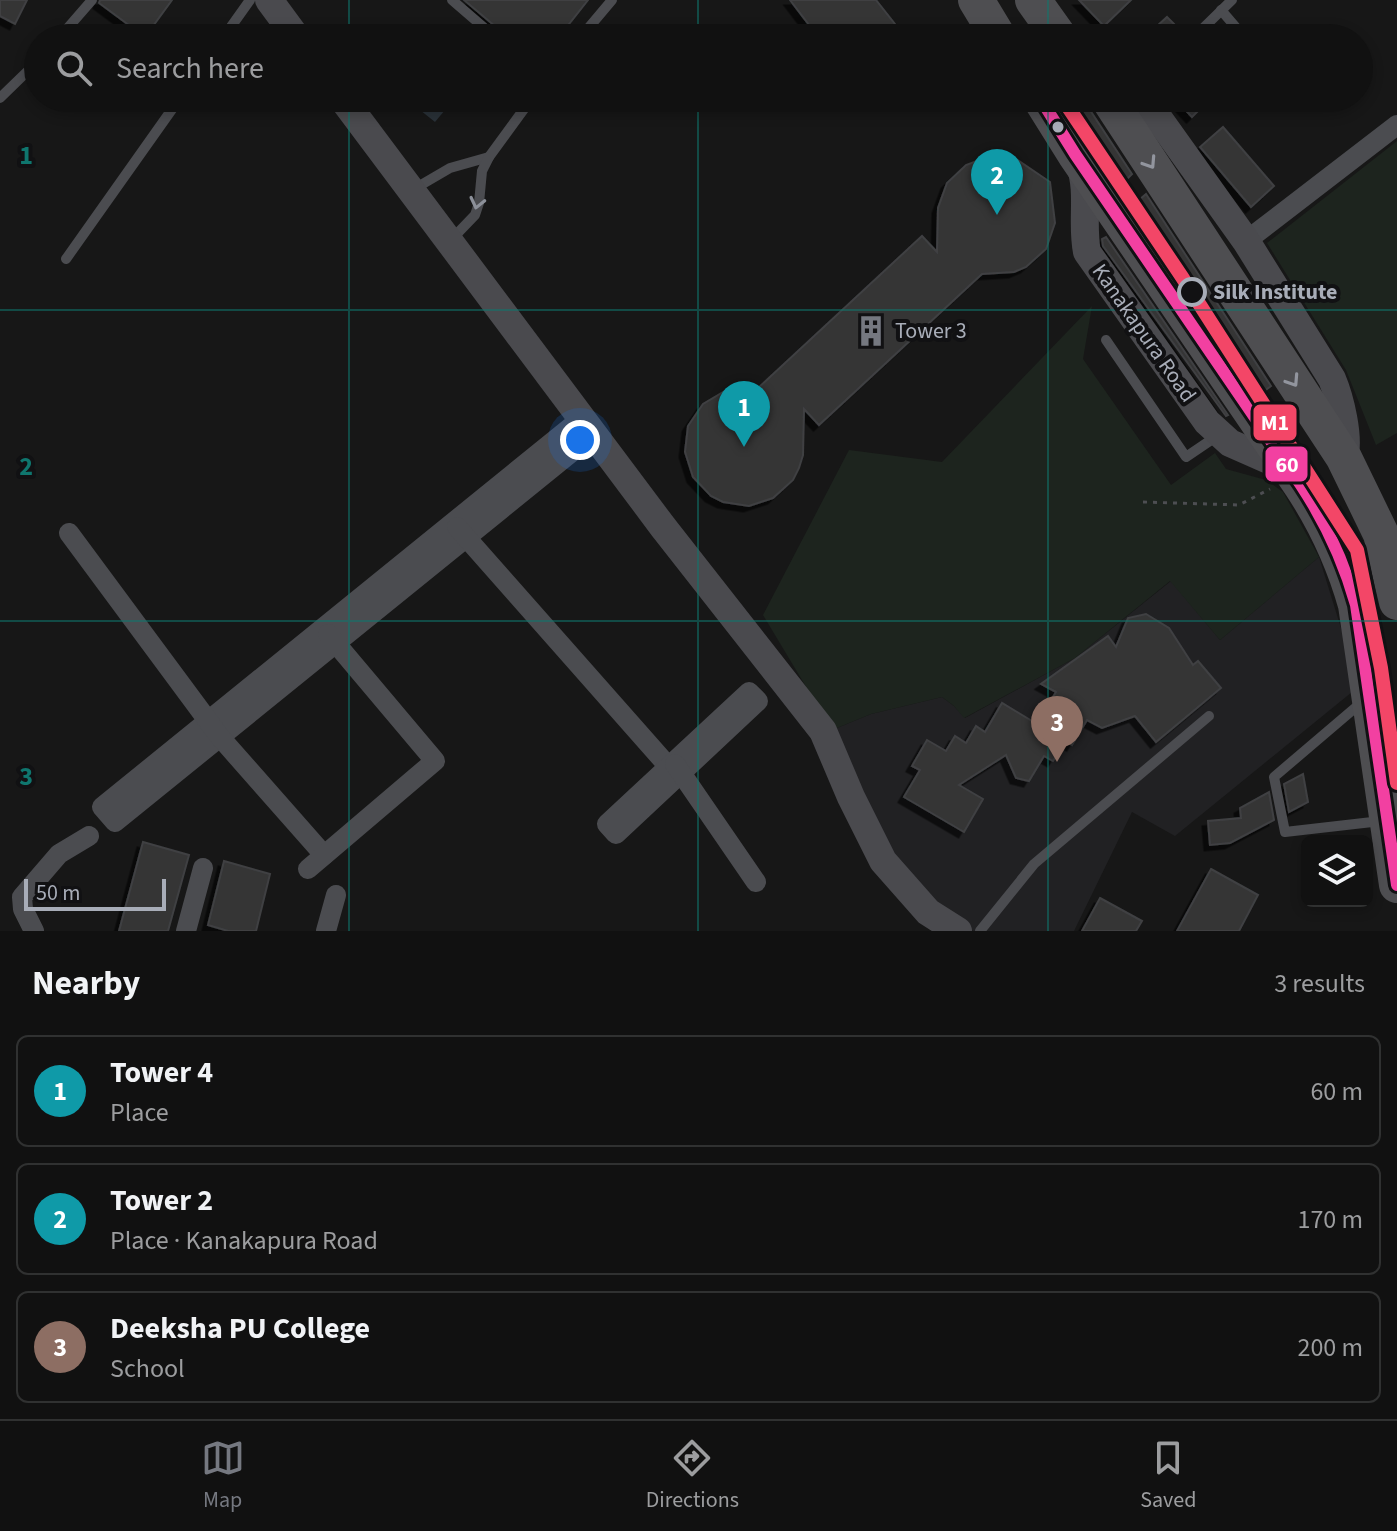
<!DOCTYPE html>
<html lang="en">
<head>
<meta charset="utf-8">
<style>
  :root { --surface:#111; --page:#1a1a1a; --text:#f1f3f6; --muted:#9c9d9f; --line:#303131; --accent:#757880 }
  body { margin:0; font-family:"Source Sans 3",sans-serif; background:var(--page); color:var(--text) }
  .controls { position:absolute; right:24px; bottom:24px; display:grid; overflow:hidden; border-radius:12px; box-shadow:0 4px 12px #0003 }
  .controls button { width:72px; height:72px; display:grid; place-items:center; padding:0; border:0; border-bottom:2px solid var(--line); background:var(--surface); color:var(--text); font:40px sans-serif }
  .scale { position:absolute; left:24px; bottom:20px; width:142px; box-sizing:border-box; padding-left:8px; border:4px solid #a8adb8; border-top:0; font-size:22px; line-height:28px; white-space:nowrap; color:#a8adb8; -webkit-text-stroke:6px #111113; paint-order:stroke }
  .you { position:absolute; left:580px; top:440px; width:28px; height:28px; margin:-20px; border:6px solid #fff; border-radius:50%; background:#1a73e8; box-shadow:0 0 0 12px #1a73e833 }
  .badge { display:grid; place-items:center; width:52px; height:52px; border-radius:50%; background:var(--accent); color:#fff; font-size:26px; font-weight:700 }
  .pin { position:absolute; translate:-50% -66px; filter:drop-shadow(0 2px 4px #0008) }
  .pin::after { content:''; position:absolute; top:42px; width:28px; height:24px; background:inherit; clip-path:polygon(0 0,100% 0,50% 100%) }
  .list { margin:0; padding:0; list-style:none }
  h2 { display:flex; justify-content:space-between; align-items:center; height:104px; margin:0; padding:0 32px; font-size:34px }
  h2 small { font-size:26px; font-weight:400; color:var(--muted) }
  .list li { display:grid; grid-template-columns:52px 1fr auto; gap:24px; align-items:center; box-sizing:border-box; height:112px; margin:0 16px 16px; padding:0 16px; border:2px solid var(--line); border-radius:12px }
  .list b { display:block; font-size:30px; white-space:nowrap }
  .list p { margin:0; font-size:26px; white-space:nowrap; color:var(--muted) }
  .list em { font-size:26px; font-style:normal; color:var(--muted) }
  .icon { flex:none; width:44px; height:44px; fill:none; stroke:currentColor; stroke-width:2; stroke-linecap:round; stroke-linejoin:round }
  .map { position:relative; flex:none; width:1397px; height:931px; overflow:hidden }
  .search { position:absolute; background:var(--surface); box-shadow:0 4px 12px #0003; left:24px; right:24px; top:24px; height:88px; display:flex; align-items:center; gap:20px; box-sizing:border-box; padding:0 28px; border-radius:44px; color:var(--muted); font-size:30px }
  .sheet { height:488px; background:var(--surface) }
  nav { display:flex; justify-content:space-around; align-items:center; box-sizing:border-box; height:112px; border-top:2px solid var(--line); background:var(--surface); font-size:22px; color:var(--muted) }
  nav a { display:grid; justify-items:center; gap:4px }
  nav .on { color:var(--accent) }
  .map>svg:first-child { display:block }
  .built { fill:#212123 }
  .green { fill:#1d241e }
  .water { fill:#2a3239 }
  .building { fill:#353536; stroke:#3f4043; stroke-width:2; filter:url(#shadow) }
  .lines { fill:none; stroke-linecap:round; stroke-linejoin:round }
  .path { stroke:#4d4e52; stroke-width:3; stroke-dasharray:4 6; stroke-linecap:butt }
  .lane { stroke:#4b4c50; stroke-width:10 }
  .street { stroke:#4b4c50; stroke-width:20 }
  .secondary { stroke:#4a4a4e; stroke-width:28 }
  .highway { stroke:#4e4e51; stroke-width:36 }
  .bus-1-casing { stroke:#111113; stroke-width:18 }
  .bus-1 { stroke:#f240a1; stroke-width:12 }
  .metro-1-casing { stroke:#111113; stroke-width:20 }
  .metro-1 { stroke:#f34667; stroke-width:14 }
  .oneway { stroke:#92959e }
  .oneway2 { stroke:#8c9099 }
  .grid { fill:none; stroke:#0f766e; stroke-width:2; stroke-opacity:0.55 }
  .bus-dot { fill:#a8adb8; stroke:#111113; stroke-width:3 }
  .stop-dot { fill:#111113; stroke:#a8adb8; stroke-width:4 }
  .labels { text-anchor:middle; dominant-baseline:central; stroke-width:8; stroke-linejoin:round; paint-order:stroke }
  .stop-label { font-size:22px; font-weight:bold; fill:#a8adb8; stroke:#111113; text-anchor:start }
  .poi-label { font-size:22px; fill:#a8adb8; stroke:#111113; text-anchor:start }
  .street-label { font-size:22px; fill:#a8adb8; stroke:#111113 }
  .grid-label { font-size:26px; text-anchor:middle; font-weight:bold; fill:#0f766e; stroke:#111113; stroke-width:8; stroke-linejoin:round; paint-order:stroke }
  .line-badge { stroke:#111113; stroke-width:3 }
  .badge-label { font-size:22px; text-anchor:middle; font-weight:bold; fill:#fff }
</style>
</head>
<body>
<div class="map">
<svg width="1397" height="931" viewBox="0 0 1397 931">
  <defs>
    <filter id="shadow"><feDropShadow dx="-5.5" dy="5.5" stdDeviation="0" flood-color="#0009"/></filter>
  </defs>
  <rect width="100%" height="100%" fill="#171717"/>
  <path class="built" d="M 1319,557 L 1349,654 L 1352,692 L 1175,836 L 1132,812 L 1074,931 L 973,931 L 949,916 L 898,865 L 832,730 L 871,714 L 942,697 L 954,706 L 965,718 L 1075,658 L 1171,581 L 1220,640 Z"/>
  <g class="green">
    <path d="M 1397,141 L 1397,433 L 1376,445 L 1346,370 L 1267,243 Z"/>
    <path d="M 1092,306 L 1083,359 L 1171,485 L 1215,453 L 1226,469 L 1266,480 L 1283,492 L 1319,557 L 1220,640 L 1170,581 L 1075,658 L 964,718 L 954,706 L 942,697 L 871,714 L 832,730 L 763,615 L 849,450 L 942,462 Z"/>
  </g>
  <path class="water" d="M 405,98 L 455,98 L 435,122 Z"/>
  <g class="building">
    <path d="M 0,0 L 27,0 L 15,24 L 0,16 Z"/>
    <path d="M 100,0 L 172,0 L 145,37 L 99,3 Z"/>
    <path d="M 464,0 L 588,0 L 558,38 L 509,38 Z"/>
    <path d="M 790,0 L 876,0 L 906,38 L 819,38 Z"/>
    <path d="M 1079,0 L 1131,0 L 1104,26 Z"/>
    <path d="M 1167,17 L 1179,29 L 1169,38 L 1144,38 Z"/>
    <path d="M 1065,98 L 1087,98 L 1090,110 L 1132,174 L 1124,182 L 1139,200 L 1146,194 L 1271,386 L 1263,392 Z"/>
    <path d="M 1174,98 L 1211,98 L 1192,117 Z"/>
    <path d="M 1223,127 L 1274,186 L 1251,207 L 1200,147 Z"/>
    <path d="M 990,156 L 1016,159 L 1050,182 L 1055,223 L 1046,249 L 1026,267 L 1014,272 L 982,274 L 819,425 L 804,409 L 803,455 L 799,468 L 793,480 L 773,498 L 749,506 L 723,502 L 711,496 L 693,477 L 685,452 L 688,426 L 703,404 L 725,391 L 737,388 L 757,389 L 922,236 L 937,252 L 938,208 L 947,183 L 966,165 Z"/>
    <path d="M 1106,237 L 1228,415 L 1226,416 L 1103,246 L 1102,239 Z"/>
    <path d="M 1146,614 L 1169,628 L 1193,665 L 1198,661 L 1221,688 L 1156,742 L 1135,716 L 1102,728 L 1087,720 L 1072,745 L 1066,741 L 1053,761 L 1044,756 L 1029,781 L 1016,778 L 1006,755 L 959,785 L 983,799 L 964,832 L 904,797 L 920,770 L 912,766 L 927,740 L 946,751 L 955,736 L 966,743 L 976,726 L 985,732 L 1002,703 L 1037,724 L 1056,692 L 1041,684 L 1108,636 L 1116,647 L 1128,618 Z"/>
    <path d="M 1303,774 L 1308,802 L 1289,812 L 1284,784 Z"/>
    <path d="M 1269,792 L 1274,820 L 1230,843 L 1210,845 L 1208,821 L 1241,818 L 1240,808 Z"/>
    <path d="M 143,842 L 189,855 L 168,931 L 119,931 Z"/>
    <path d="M 224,861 L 270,874 L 256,931 L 228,931 L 208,925 Z"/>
    <path d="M 1211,869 L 1258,895 L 1239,931 L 1177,931 Z"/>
    <path d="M 1100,898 L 1142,921 L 1136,931 L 1082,931 Z"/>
  </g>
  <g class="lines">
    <path class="path" d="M 1143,502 L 1239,505 L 1270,489"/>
    <g class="lane">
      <path d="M 452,0 L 496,38"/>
      <path d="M 1221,10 L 1245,38"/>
      <path d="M 59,38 L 92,0"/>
      <path d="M 223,38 L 250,0"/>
      <path d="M 580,38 L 612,0"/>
      <path d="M 1193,38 L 1232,0"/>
      <path d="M 0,98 L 38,61"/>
      <path d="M 414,189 L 450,168 L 489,157"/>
      <path d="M 451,240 L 475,215 L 479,203 L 482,171 L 489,157 L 532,98"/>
      <path d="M 66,259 L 180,98"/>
      <path d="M 1106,340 L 1186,457 L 1217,436"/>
      <path d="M 1362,702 L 1274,777 L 1285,832 L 1381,821"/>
      <path d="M 980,931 L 1034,864 L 1209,716"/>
    </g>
    <g class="street">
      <path d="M 1246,241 L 1397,125"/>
      <path d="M 582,418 L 102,807 L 115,822 L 594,434"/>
      <path d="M 457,527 L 669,767"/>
      <path d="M 69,533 L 220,737 L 324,855"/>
      <path d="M 749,692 L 758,701 L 616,834 L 607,824 Z"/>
      <path d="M 675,764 L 756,882"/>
      <path d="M 308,869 L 435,761 L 328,634"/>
      <path d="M 34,931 L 23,909 L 22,897 L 59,854 L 89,836"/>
      <path d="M 186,931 L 203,868"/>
      <path d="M 326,931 L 336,895"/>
    </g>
    <g class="secondary">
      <path d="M 269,0 L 297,38"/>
      <path d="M 342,98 L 663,527 L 823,731 L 851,797 L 883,861 L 928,912 L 958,931"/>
      <path d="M 1144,98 L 1246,241 L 1332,379 C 1340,398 1350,438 1344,458"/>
      <path d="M 1080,165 C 1090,193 1081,223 1087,252 L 1207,422 L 1230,443 L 1280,465 L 1284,463"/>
    </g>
    <g class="highway">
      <path d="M 976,0 L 999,38"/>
      <path d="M 1033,0 L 1060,38"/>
      <path d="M 1040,98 L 1075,154 L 1301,485 C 1326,523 1344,562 1356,605 L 1397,885"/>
      <path d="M 1108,98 L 1344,458 L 1381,534 L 1397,602"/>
    </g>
    <defs>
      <path id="bus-1" d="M 1040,98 L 1075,154 L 1301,485 C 1326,523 1344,562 1356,605 L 1397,885"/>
    </defs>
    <use href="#bus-1" class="bus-1-casing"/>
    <use href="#bus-1" class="bus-1"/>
    <defs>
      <path id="metro-1" d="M 1062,98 L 1182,277 L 1357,550 L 1381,668 L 1397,783"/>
    </defs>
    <use href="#metro-1" class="metro-1-casing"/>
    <use href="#metro-1" class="metro-1"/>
  </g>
  <defs><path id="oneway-chevron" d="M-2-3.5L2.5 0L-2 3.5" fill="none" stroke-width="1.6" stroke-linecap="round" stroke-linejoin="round" transform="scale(2)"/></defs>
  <g class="oneway">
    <use href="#oneway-chevron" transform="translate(1150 163) rotate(57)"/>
    <use href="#oneway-chevron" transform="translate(1293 381) rotate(57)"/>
  </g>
  <use class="oneway2" href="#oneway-chevron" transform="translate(477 203) rotate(103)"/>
  <path class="grid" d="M 349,0 L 349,38M 698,0 L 698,38M 1048,0 L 1048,38M 349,98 L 349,931M 698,98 L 698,931M 1048,98 L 1048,931M 0,310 L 1397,310M 0,621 L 1397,621"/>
  <defs>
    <symbol id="building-bare" viewBox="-9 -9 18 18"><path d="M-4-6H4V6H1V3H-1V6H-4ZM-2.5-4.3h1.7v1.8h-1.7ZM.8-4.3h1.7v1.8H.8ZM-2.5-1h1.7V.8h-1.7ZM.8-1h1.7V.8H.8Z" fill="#757880" stroke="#111113" stroke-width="2.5" paint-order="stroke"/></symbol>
  </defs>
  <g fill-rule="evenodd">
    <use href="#building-bare" x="849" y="309" width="44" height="44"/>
  </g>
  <circle class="bus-dot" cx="1058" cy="127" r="7"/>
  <circle class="stop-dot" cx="1192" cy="292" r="13"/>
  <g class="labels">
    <g class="stop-label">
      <text x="1213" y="292">Silk Institute</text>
    </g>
    <g class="poi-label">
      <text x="895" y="331">Tower 3</text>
    </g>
    <g class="street-label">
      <text transform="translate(1144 333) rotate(55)">Kanakapura Road</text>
    </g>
  </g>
  <g class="grid-label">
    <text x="26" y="164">1</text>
    <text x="26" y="475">2</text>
    <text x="26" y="785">3</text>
  </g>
  <g class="line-badge">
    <rect x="1252" y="403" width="46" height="39" rx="8" fill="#f34667"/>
    <rect x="1264" y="445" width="45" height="38" rx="8" fill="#f240a1"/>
  </g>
  <g class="badge-label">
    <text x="1275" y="430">M1</text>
    <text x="1287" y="472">60</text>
  </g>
</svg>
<div class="controls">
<button><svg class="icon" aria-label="layers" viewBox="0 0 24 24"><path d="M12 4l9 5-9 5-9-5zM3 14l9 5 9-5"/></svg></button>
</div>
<div class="scale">50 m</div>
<div class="you"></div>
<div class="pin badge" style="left:744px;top:447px;background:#0f9aa8">1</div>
<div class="pin badge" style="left:997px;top:215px;background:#0f9aa8">2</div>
<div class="pin badge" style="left:1057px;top:762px;background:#8d6e63">3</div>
<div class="search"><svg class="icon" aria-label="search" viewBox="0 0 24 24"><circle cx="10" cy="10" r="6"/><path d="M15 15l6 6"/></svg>Search here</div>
</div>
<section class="sheet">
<h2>Nearby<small>3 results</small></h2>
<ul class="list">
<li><span class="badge" style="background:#0f9aa8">1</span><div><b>Tower 4</b><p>Place</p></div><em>60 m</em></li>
<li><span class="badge" style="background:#0f9aa8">2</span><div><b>Tower 2</b><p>Place · Kanakapura Road</p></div><em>170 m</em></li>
<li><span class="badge" style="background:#8d6e63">3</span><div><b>Deeksha PU College</b><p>School</p></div><em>200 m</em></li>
</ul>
</section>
<nav>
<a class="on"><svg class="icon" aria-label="map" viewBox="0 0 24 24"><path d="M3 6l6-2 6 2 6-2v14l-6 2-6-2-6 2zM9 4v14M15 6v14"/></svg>Map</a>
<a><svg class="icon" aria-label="directions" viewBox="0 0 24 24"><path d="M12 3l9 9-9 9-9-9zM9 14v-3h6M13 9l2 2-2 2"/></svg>Directions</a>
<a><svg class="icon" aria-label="saved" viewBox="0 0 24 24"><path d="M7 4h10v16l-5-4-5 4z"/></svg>Saved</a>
</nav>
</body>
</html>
